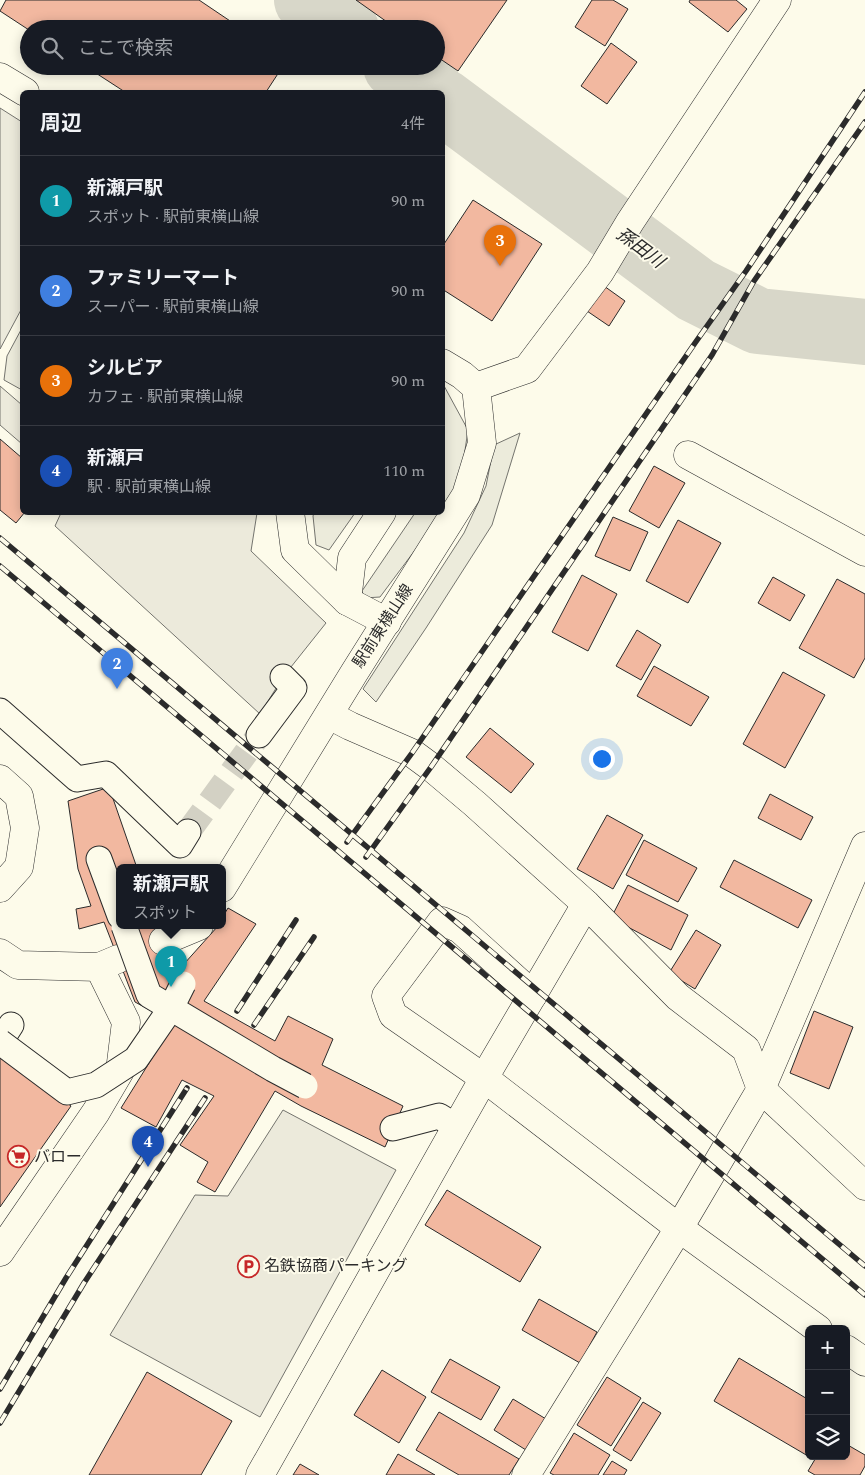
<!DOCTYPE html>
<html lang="ja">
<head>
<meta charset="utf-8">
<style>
  :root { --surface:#171b24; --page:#20242c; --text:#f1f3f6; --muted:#9ea1a6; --line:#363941; --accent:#0f766e }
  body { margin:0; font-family:Spectral,"Noto Sans JP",serif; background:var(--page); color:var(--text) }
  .controls { position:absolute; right:15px; bottom:15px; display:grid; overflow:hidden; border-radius:8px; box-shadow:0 2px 12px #0003 }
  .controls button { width:45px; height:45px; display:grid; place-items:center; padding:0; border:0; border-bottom:1px solid var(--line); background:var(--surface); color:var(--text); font:25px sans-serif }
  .you { position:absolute; left:601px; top:758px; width:18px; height:18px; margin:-12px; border:4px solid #fff; border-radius:50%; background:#1a73e8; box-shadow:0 0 0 8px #1a73e833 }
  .badge { display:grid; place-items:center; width:32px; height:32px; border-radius:50%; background:var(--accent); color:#fff; font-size:16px; font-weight:700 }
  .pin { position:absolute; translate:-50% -41px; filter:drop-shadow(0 1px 2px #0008) }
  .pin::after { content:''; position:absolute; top:26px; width:18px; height:15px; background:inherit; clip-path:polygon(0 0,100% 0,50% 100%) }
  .popup { position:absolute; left:116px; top:864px; width:110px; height:65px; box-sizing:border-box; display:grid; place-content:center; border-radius:8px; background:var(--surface); filter:drop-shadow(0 1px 4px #0005); font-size:16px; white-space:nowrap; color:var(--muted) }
  .popup b { font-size:19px; color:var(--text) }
  .popup::after { content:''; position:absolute; left:50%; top:100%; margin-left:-10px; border:10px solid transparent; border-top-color:var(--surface) }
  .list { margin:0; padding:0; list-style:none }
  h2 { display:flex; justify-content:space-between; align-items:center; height:65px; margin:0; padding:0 20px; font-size:21px }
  h2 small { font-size:16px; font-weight:400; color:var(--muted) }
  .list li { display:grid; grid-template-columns:32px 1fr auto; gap:15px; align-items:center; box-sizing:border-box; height:90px; padding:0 20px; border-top:1px solid var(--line) }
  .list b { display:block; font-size:19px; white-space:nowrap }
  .list p { margin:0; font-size:16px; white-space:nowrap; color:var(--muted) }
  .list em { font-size:16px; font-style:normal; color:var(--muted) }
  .icon { flex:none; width:28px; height:28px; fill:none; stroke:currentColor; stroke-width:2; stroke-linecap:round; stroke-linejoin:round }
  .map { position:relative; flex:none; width:865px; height:1475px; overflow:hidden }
  .search { position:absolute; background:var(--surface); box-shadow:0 2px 12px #0003; left:20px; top:20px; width:425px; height:55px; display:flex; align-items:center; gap:12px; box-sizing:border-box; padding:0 18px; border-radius:28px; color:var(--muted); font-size:19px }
  .panel { position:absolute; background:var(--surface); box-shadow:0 2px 12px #0003; left:20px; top:90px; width:425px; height:425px; border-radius:8px }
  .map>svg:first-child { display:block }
  .green { fill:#ecebdb; stroke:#74746e }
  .parking { fill:#eceadb; stroke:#74746e }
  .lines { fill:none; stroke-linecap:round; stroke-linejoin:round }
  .river { stroke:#d8d7c9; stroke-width:66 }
  .building { fill:#f2b8a0; stroke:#2b2b2b }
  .pedestrian-tunnel { stroke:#d3d1c4; stroke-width:25; stroke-dasharray:25 12; stroke-linecap:butt }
  .pedestrian-casing { stroke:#2b2b2b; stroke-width:27 }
  .minor-casing { stroke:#2b2b2b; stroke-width:29 }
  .tertiary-casing { stroke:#2b2b2b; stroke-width:29 }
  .pedestrian { stroke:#fdfbea; stroke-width:25 }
  .minor { stroke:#fdfbea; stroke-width:28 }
  .tertiary { stroke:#fdfbea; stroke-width:28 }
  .rail-casing { stroke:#2b2b2b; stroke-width:5.5 }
  .rail { stroke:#fdfbea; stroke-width:4; stroke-dasharray:11; stroke-linecap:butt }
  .pedestrian-bridge-casing { stroke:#2b2b2b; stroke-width:27; stroke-linecap:butt }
  .pedestrian-bridge { stroke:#fdfbea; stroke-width:25 }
  .labels { text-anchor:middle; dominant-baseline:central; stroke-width:4; stroke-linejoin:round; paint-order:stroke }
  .street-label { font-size:16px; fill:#2b2b2b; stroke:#fdfbea }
  .poi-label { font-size:16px; fill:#2b2b2b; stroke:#fdfbea; text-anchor:start }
  .water-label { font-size:18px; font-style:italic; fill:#2b2b2b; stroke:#fdfbea }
</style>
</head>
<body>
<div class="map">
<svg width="865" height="1475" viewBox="0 0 865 1475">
  <rect width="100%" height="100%" fill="#fdfbea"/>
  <g class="green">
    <path d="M 22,328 L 22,390 L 4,380 L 7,356 Z"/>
    <path d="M 443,384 L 468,430 L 461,477 L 443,508 Z"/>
    <path d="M 520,433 L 492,525 L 426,628 L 376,702 L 363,689 L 464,533 L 486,486 L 494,445 Z"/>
    <path d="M 314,513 L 314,512 L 355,513 L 329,550 L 316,545 L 313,516 Z"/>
    <path d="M 415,513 L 440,513 L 430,530 L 380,597 L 364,598 L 362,591 Z"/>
  </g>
  <g class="parking">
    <path d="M 0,108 L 22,122 L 22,308 L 0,349 Z"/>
    <path d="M 0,386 L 22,405 L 22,444 L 0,425 Z"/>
    <path d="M 61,513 L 257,513 L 251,551 L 326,623 L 283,677 L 260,714 L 55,526 Z"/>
    <path d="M 283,1110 L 396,1170 L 260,1417 L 110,1335 L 195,1195 L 228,1196 Z"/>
  </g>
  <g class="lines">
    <g class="river">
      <path d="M 307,0 L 346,29"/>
      <path d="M 396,66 L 431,92"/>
      <path d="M 442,101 L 696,290 L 758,321 L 865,332"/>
    </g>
  </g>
  <g class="building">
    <path d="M 6,0 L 199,0 L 242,29 L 29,30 L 0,11 Z"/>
    <path d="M 356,0 L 507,0 L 458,71 L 436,56 L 436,29 L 397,29 Z"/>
    <path d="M 592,0 L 613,0 L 628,9 L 605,46 L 575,27 Z"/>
    <path d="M 690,0 L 736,0 L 747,9 L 728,32 L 689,2 Z"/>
    <path d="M 611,43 L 637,62 L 607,104 L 581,86 Z"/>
    <path d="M 85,66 L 283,66 L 266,92 L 125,92 Z"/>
    <path d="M 473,200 L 542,244 L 492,321 L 442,289 L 442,247 Z"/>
    <path d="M 604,286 L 625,301 L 609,326 L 587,311 Z"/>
    <path d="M 0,439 L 22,458 L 22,512 L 25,512 L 16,523 L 0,510 Z"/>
    <path d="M 654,466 L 685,483 L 659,528 L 629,511 Z"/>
    <path d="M 613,517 L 648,532 L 630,571 L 595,556 Z"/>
    <path d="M 678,520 L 721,543 L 688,603 L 646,581 Z"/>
    <path d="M 582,575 L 617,594 L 588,651 L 552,632 Z"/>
    <path d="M 773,577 L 805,595 L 790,621 L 758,603 Z"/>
    <path d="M 837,579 L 865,594 L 865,658 L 854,678 L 799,648 Z"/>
    <path d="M 637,630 L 661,645 L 641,680 L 616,666 Z"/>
    <path d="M 654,666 L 709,697 L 691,726 L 637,696 Z"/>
    <path d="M 783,672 L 825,695 L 785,768 L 743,744 Z"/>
    <path d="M 490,728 L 534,764 L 511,793 L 466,757 Z"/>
    <path d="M 109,787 L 137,868 L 120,868 L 120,926 L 157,926 L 175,974 L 218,926 L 222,926 L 222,918 L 228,908 L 256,924 L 204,1001 L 275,1041 L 288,1016 L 333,1039 L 322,1065 L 403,1106 L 385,1147 L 301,1106 L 275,1091 L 215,1192 L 197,1182 L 208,1162 L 180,1145 L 214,1096 L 182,1080 L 156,1127 L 121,1108 L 174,1023 L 135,1002 L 104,922 L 79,929 L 76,909 L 91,906 L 78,869 L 68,801 Z"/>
    <path d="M 770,794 L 813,817 L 801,840 L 758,818 Z"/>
    <path d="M 607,815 L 643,835 L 613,889 L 577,869 Z"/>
    <path d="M 644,840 L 697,868 L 678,902 L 626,875 Z"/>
    <path d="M 734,860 L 812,900 L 798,928 L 720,887 Z"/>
    <path d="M 628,885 L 688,915 L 671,950 L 611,918 Z"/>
    <path d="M 696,930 L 721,945 L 695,989 L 669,973 Z"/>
    <path d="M 814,1011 L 853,1027 L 829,1089 L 790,1073 Z"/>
    <path d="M 0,1054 L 71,1106 L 0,1207 Z"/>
    <path d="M 447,1190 L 541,1247 L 520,1282 L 425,1225 Z"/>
    <path d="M 539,1299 L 597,1332 L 580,1363 L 522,1330 Z"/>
    <path d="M 739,1358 L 809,1400 L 808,1456 L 714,1401 Z"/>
    <path d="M 450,1359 L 500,1387 L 481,1420 L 431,1392 Z"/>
    <path d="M 382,1370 L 426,1397 L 399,1443 L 354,1415 Z"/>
    <path d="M 147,1372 L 232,1421 L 201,1475 L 89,1475 Z"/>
    <path d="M 607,1377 L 641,1398 L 611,1446 L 577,1425 Z"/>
    <path d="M 513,1399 L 546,1419 L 526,1450 L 494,1430 Z"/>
    <path d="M 643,1402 L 661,1413 L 631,1461 L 613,1450 Z"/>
    <path d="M 439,1412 L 519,1459 L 509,1475 L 459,1475 L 416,1450 Z"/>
    <path d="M 574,1433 L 610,1455 L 598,1475 L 554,1475 L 550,1473 Z"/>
    <path d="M 846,1444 L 865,1455 L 865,1466 L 860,1475 L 815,1475 L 808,1471 L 817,1456 L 846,1456 Z"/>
    <path d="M 398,1454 L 435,1475 L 386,1475 Z"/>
    <path d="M 612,1461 L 627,1470 L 624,1475 L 603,1475 Z"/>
    <path d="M 300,1464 L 319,1475 L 293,1475 Z"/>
  </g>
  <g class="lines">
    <path class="pedestrian-tunnel" d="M 188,832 L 259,735"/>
    <defs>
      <g id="pedestrian">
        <path d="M 0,711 L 77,779 L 106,774 L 180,845 L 188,832"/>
        <path d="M 259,735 L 294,688 L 283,677"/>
        <path d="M 99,859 L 120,916"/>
        <path d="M 0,1042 L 11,1025"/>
        <path d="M 393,1128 L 439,1116 L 457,1127"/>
      </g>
      <g id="minor">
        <path d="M 476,387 L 527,369 L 600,272 L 630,222 L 777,0"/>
        <path d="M 688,455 L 865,552"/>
        <path d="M 290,512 L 295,550 L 347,601 L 387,622"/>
        <path d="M 347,601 L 352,558 L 382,512"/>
        <path d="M 329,715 L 350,726 L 412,753 L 431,767 L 475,804 L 586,904 L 678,997 L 746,1049 L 761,1089 L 865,1186"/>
        <path d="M 0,779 L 19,796 L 25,828 L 19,867 L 0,888"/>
        <path d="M 533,995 L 460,929 L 442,921 L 386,996 L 393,1015 L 484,1078 L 679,1228 L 818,1329"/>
        <path d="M 0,1252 L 96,1112 L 120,1071 L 126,1022 L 99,967"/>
        <path d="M 846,1349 L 865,1362"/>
        <path d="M 260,1475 L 484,1078 L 586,904"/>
        <path d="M 526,1475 L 679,1228 L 761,1089 L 865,846"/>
      </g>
      <g id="tertiary">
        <path d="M 0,77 L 25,92"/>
        <path d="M 222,888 L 354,673 L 466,495 L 482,443 L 476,387 L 462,375 L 442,363"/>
        <path d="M 163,941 L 199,926"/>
        <path d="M 0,953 L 18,965 L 99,967 L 118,959"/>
      </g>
    </defs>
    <use href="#pedestrian" class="pedestrian-casing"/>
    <use href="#minor" class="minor-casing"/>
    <use href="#tertiary" class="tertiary-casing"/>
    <use href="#pedestrian" class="pedestrian"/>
    <use href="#minor" class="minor"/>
    <use href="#tertiary" class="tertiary"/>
    <defs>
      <g id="rail">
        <path d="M 0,538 L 865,1266"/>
        <path d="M 0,566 L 865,1295"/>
        <path d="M 347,842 L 412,753 L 695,343 L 746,271 L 865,92"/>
        <path d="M 366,857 L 431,767 L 712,355 L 754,281 L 865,122"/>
        <path d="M 237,1011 L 296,920"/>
        <path d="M 254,1025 L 314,937"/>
        <path d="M 0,1389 L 66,1278 L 187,1088"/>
        <path d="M 0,1423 L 84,1283 L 205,1098"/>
      </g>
    </defs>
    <use href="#rail" class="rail-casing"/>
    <use href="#rail" class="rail"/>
    <defs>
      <g id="pedestrian-bridge">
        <path d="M 124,926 L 149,995 L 273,1069 L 305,1086"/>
        <path d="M 0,1042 L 67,1092 L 96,1085 L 136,1059 L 171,1008 L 183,984"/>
      </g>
    </defs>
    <use href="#pedestrian-bridge" class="pedestrian-bridge-casing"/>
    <use href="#pedestrian-bridge" class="pedestrian-bridge"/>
  </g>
  <defs>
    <symbol id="supermarket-ring" viewBox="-11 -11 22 22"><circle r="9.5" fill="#fdfbea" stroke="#c62828" stroke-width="1.5"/><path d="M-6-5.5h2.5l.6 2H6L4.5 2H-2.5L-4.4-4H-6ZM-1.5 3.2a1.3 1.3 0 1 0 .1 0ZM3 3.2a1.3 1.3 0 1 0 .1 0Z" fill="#c62828"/></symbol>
    <symbol id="parking-ring" viewBox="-11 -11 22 22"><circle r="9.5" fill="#fdfbea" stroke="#c62828" stroke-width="1.5"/><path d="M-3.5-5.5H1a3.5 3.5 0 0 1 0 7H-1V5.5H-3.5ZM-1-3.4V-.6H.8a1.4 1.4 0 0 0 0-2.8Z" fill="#c62828"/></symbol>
  </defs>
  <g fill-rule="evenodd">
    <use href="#supermarket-ring" x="6" y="1144" width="25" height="25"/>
    <use href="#parking-ring" x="236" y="1254" width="25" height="25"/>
  </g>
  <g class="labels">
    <g class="street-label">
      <text transform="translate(383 626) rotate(-57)">駅前東横山線</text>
    </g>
    <g class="poi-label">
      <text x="34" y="1157">バロー</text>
      <text x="264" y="1266">名鉄協商パーキング</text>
    </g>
    <g class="water-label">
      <text transform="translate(640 248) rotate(37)">孫田川</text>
    </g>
  </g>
</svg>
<div class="controls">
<button>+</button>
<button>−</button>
<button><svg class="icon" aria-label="layers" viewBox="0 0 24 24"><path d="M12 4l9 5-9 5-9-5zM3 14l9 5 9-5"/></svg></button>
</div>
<div class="you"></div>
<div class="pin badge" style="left:171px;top:987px;background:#0f9aa8">1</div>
<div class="popup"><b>新瀬戸駅</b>スポット</div>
<div class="pin badge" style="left:117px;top:689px;background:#3f7fe0">2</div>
<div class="pin badge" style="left:500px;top:266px;background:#e8710a">3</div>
<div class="pin badge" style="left:148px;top:1167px;background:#1a4fb4">4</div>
<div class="search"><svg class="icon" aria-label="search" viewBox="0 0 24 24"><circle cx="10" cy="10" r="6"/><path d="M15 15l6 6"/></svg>ここで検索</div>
<section class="panel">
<h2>周辺<small>4件</small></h2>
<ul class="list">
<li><span class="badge" style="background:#0f9aa8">1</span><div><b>新瀬戸駅</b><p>スポット · 駅前東横山線</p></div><em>90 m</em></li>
<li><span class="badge" style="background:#3f7fe0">2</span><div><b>ファミリーマート</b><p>スーパー · 駅前東横山線</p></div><em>90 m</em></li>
<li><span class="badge" style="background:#e8710a">3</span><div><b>シルビア</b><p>カフェ · 駅前東横山線</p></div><em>90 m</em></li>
<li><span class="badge" style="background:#1a4fb4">4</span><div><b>新瀬戸</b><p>駅 · 駅前東横山線</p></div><em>110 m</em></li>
</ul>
</section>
</div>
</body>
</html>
